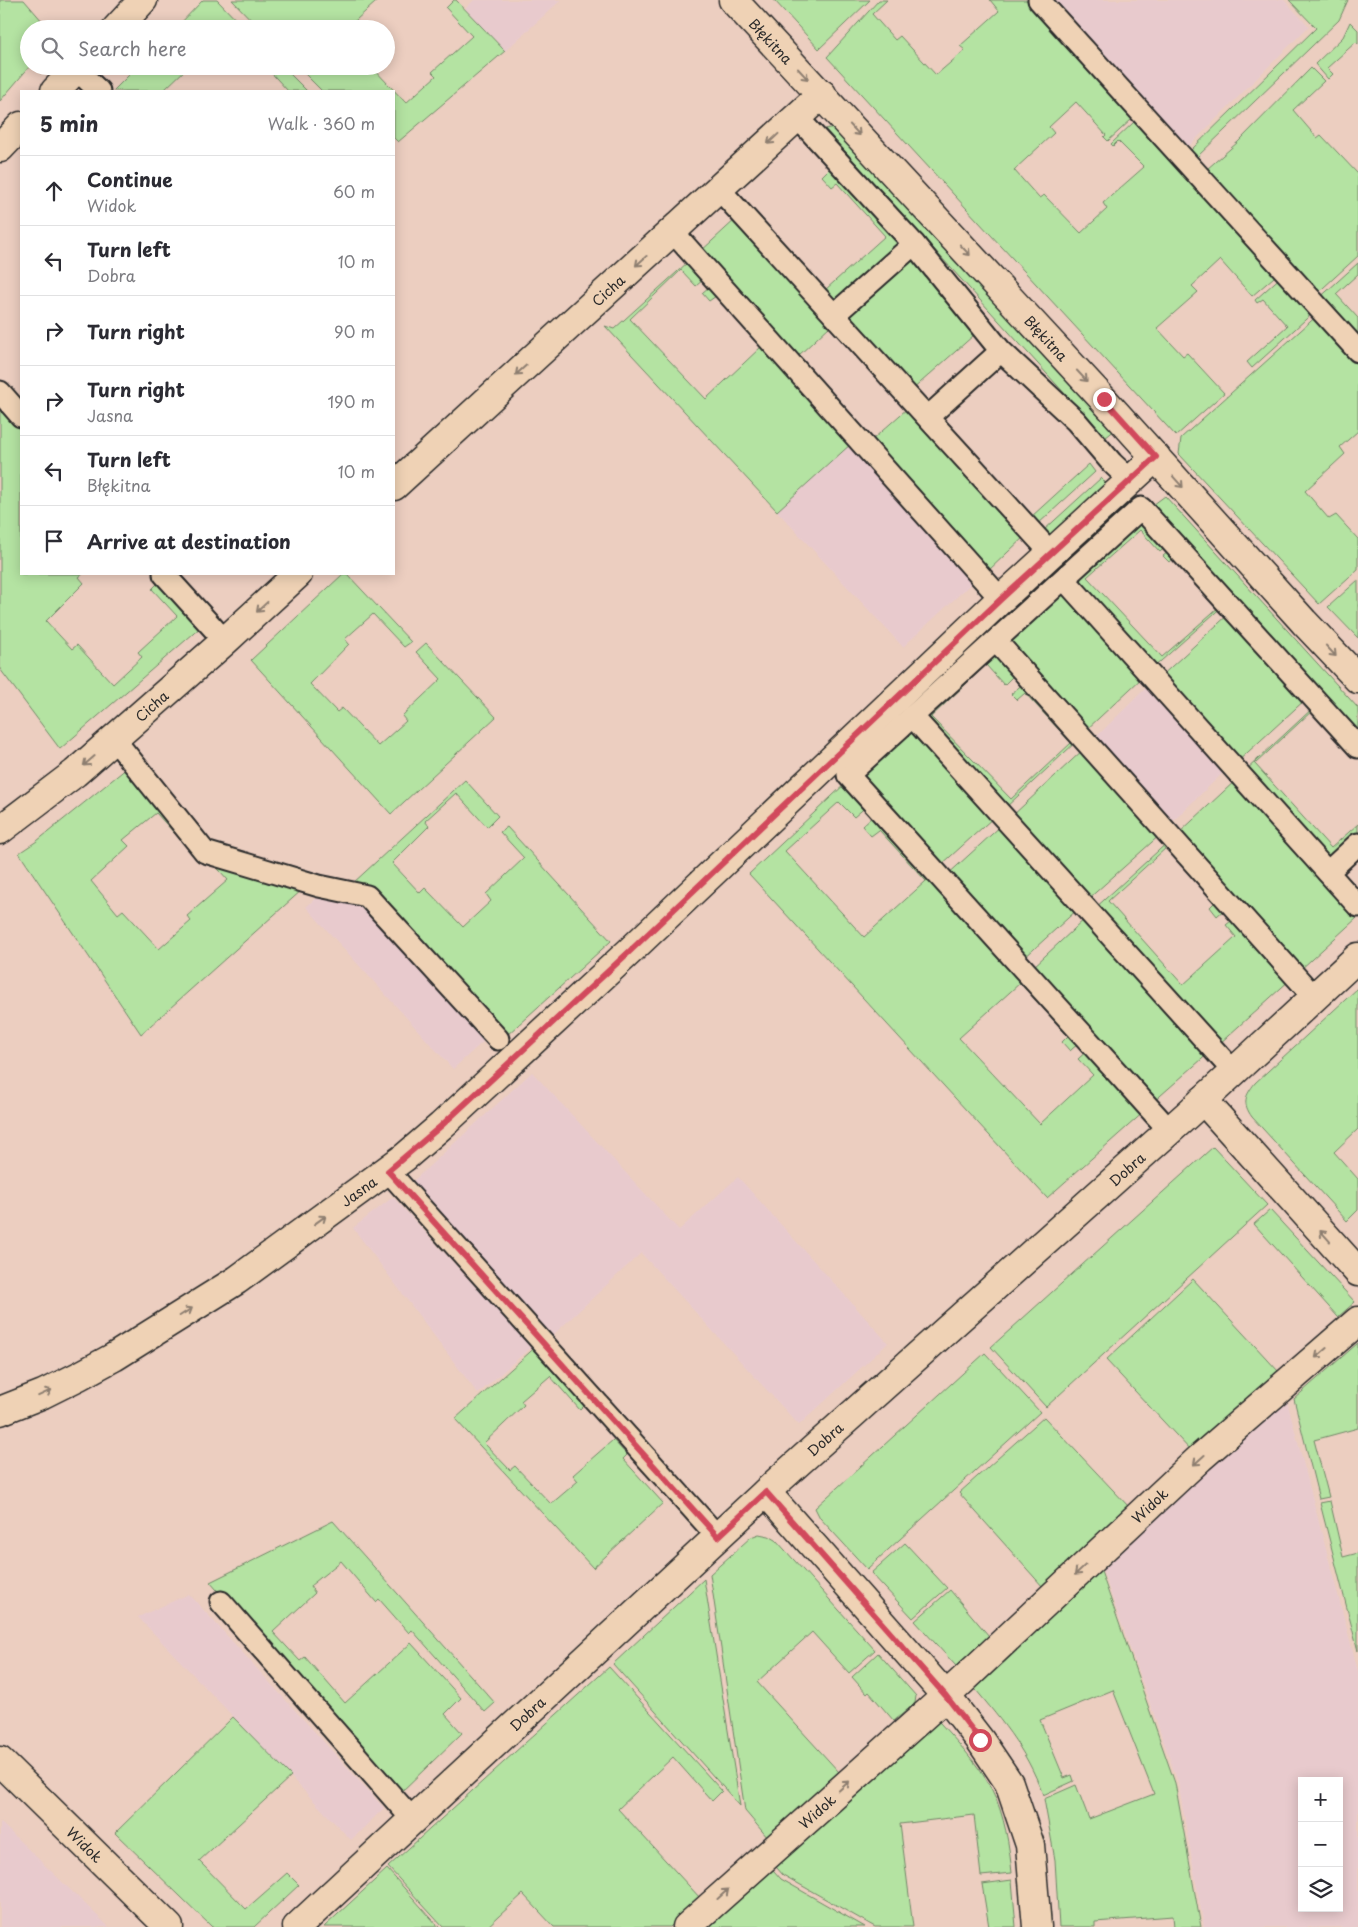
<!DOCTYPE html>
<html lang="en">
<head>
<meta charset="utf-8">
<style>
  :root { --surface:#fff; --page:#f2f2f3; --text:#2b2b33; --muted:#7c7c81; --line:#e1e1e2 }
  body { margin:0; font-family:"Playpen Sans",sans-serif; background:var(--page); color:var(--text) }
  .controls { position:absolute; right:15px; bottom:15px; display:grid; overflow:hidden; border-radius:0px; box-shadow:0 2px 12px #0003 }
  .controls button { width:45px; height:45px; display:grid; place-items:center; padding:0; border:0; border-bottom:1px solid var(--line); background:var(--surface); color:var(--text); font:25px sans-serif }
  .stop { position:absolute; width:15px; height:15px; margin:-11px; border:4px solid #d1495b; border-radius:50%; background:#fff }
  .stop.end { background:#d1495b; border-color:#fff; box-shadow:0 1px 5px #0008 }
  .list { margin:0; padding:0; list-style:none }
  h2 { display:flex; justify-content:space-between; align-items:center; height:65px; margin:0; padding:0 20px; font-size:21px }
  h2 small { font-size:16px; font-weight:400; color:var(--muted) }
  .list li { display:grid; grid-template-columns:32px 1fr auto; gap:15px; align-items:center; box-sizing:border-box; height:70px; padding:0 20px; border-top:1px solid var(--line) }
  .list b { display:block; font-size:19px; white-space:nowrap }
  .list p { margin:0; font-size:16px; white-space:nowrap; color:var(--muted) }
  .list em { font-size:16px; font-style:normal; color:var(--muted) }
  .icon { flex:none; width:28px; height:28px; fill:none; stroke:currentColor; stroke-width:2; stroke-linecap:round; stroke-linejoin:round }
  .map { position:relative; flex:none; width:1358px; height:1927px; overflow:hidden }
  .search { position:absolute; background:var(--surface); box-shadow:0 2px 12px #0003; left:20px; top:20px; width:375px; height:55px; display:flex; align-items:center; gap:12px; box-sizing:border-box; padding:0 18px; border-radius:28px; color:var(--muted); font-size:19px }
  .panel { position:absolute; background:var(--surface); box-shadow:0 2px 12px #0003; left:20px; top:90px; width:375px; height:485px; border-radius:0px }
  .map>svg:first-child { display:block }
  .built { fill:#e8cacd; fill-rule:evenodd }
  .green { fill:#b4e3a2; stroke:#708766 }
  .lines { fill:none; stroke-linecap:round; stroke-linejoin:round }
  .service-casing { stroke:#2b2b2b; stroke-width:25 }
  .minor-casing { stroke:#2b2b2b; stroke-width:31 }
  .tertiary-casing { stroke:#2b2b2b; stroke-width:31 }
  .service { stroke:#efd2b5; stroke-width:21 }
  .minor { stroke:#efd2b5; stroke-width:28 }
  .tertiary { stroke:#efd2b5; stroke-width:28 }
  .oneway { stroke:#8d7e70 }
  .route { stroke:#d1495b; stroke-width:6 }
  .labels { text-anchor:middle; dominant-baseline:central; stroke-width:4; stroke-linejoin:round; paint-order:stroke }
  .street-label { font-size:14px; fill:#2b2b2b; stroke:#efd2b5 }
</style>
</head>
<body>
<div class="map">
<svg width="1358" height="1927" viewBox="0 0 1358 1927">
  <rect width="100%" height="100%" fill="#eccec0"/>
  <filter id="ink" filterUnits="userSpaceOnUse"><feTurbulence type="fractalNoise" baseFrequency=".02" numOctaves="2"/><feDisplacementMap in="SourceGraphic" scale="10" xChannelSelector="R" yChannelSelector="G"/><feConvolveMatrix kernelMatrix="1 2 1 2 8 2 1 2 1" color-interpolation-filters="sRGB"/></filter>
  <g filter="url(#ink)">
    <g class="built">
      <path d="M 474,0 L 561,0 L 505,51 L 465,9 Z"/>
      <path d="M 1048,0 L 1284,0 L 1309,26 L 1185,150 Z"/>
      <path d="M 852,443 L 976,579 L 903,647 L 777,511 Z"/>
      <path d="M 1151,683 L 1228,768 L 1170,824 L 1093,740 Z"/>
      <path d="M 319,895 L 362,904 L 487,1038 L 453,1069 L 306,907 Z"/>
      <path d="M 532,1072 L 679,1230 L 738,1177 L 888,1343 L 799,1425 L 641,1253 L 552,1336 L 412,1182 Z"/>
      <path d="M 393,1197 L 531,1347 L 478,1394 L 353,1228 Z"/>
      <path d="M 1285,1393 L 1358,1671 L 1358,1927 L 1204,1927 L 1178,1782 L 1099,1561 ZM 1302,1781 L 1339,1781 L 1339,1908 L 1302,1908 Z"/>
      <path d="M 189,1594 L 384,1808 L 351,1840 L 138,1617 Z"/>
      <path d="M 0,1822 L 109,1927 L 0,1927 Z"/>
    </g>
    <g class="green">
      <path d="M 0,0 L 24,0 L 49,29 L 29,29 L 29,66 L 30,66 L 0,101 Z"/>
      <path d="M 203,0 L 217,0 L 245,29 L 224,29 L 221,25 L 217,29 L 175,29 Z"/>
      <path d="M 232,0 L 374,0 L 376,2 L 346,29 L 260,29 Z"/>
      <path d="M 454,0 L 456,0 L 505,51 L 398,142 L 394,138 L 394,91 L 322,91 L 297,66 L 363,66 L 365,68 L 371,66 L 406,103 L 436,76 L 432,72 L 472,36 L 446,8 Z"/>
      <path d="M 774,0 L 870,0 L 819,49 Z"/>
      <path d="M 879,0 L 887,0 L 872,14 L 895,40 L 900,36 L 936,75 L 965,50 L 960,46 L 999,11 L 990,0 L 1026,0 L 1132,119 L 1108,141 L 1104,137 L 1106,135 L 1076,102 L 1049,127 L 1054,133 L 1014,170 L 1039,198 L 1044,195 L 1081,233 L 1107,209 L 1103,203 L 1144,167 L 1118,141 L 1113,146 L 1111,144 L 1135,121 L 1281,271 L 1252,296 L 1220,260 L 1192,286 L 1198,292 L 1157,328 L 1183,356 L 1187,353 L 1224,393 L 1176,436 L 827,57 Z"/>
      <path d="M 1289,0 L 1348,0 L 1339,20 L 1197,157 L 1190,151 L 1316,28 Z"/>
      <path d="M 1350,22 L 1358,30 L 1358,44 L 1356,42 L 1327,68 L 1333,74 L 1328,79 L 1315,64 L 1343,37 Z"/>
      <path d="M 138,66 L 189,66 L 163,91 L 113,91 Z"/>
      <path d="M 265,66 L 282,66 L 307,91 L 288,91 Z"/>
      <path d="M 1311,68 L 1324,81 L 1293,110 L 1317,138 L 1321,135 L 1358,174 L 1358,256 L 1312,298 L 1207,169 L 1238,142 Z"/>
      <path d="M 834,127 L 1116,429 L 1105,438 L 825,129 Z"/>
      <path d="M 834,164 L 906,243 L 834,308 L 825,290 L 885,236 L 837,183 L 832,187 L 822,176 Z"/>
      <path d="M 737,218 L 832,324 L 797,357 L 700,252 Z"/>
      <path d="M 914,252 L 983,327 L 911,391 L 843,315 Z"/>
      <path d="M 688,262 L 704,279 L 696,286 L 681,270 L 630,319 L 706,399 L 762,346 L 716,296 L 709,301 L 702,293 L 710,286 L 852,443 L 777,511 L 605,326 L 614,329 Z"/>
      <path d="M 1358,263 L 1358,274 L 1336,294 L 1358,318 L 1358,347 L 1316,301 Z"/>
      <path d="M 1284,274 L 1316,310 L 1252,368 L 1247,362 L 1287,326 L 1263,299 L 1257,303 L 1255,300 Z"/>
      <path d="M 1320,313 L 1358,356 L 1358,431 L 1340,447 L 1345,454 L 1305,491 L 1329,519 L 1336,515 L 1358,539 L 1358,569 L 1319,604 L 1179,454 L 1181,438 Z"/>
      <path d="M 0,404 L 21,427 L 21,574 L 83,574 L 79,577 L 84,583 L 46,621 L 72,649 L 77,645 L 113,684 L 142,657 L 138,652 L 177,616 L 152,589 L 160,581 L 201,627 L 60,749 L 0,669 Z"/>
      <path d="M 909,407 L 1026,535 L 988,571 L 872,440 Z"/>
      <path d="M 1089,464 L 1095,472 L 1038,524 L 1031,517 Z"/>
      <path d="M 1101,478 L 1108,485 L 1050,538 L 1043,531 Z"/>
      <path d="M 1122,496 L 1134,510 L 1071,566 L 1060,554 Z"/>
      <path d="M 1165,496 L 1358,708 L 1358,742 L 1146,510 Z"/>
      <path d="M 1141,512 L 1169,544 L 1160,552 L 1140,530 L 1087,577 L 1162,657 L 1220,606 L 1175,557 L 1169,562 L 1163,556 L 1173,548 L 1224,605 L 1152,669 L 1068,578 Z"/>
      <path d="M 343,574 L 347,574 L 411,642 L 404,647 L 373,614 L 345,639 L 349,644 L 310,684 L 337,712 L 342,708 L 378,746 L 406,721 L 402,716 L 441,679 L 416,652 L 426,643 L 496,717 L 391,814 L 251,660 Z"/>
      <path d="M 1358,580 L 1358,638 L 1328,607 Z"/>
      <path d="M 1063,586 L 1144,676 L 1085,731 L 1003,641 Z"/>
      <path d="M 1230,613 L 1307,698 L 1236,763 L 1159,678 Z"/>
      <path d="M 995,649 L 1017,672 L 1004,685 L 986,665 L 931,717 L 1011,799 L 1071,743 L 1025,693 L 1017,700 L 1011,694 L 1025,682 L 1078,740 L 1004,809 L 919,718 Z"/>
      <path d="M 1315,706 L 1314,709 L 1255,764 L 1331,848 L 1358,824 L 1358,835 L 1327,864 L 1244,772 Z"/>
      <path d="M 911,725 L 994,817 L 940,866 L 855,775 Z"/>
      <path d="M 1085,748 L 1161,834 L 1087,900 L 1011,817 Z"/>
      <path d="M 127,768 L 190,842 L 186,846 L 156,813 L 123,840 L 129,846 L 91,881 L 118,914 L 123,910 L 159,949 L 191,921 L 187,916 L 228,880 L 212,862 L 302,890 L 141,1034 L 19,853 L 37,841 Z"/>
      <path d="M 1237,779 L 1358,915 L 1358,917 L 1300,970 L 1178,834 Z"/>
      <path d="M 465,780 L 498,816 L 487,827 L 456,793 L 425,821 L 429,826 L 392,863 L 420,893 L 425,888 L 463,927 L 491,901 L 486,894 L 524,858 L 500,832 L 507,827 L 611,941 L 507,1035 L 352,884 Z"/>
      <path d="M 847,782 L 868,805 L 854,817 L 839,802 L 785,851 L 864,937 L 926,881 L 879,830 L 871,836 L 862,826 L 876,813 L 1081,1041 L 1070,1051 L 1062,1042 L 1068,1036 L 1020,983 L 959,1038 L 1040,1124 L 1093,1075 L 1078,1059 L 1089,1049 L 1145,1111 L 1047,1198 L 749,874 Z"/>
      <path d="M 1003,824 L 1079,908 L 1023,959 L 946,876 Z"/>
      <path d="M 1169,841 L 1227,907 L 1217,916 L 1210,907 L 1216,901 L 1167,847 L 1108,901 L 1183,985 L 1236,937 L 1226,925 L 1236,917 L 1291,979 L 1218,1045 L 1094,909 Z"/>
      <path d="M 1087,917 L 1210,1052 L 1152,1103 L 1032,968 Z"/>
      <path d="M 1358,988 L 1358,1129 L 1334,1152 L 1358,1179 L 1358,1210 L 1347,1221 L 1252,1117 C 1242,1103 1245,1096 1255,1083 Z"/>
      <path d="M 1213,1147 L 1267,1205 L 1046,1407 L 991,1347 Z"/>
      <path d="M 1270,1210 L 1355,1302 L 1338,1317 L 1254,1224 Z"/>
      <path d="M 1193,1279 L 1279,1372 L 1191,1451 L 1106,1360 Z"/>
      <path d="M 1358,1343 L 1358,1428 L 1314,1440 L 1329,1497 L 1319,1499 L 1294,1399 Z"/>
      <path d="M 539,1344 L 589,1401 L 580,1410 L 550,1376 L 521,1401 L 524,1405 L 484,1443 L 510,1470 L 515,1466 L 551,1504 L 578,1481 L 573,1475 L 613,1440 L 627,1455 L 623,1459 L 663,1503 L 593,1568 L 455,1419 Z"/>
      <path d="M 985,1353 L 1040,1412 L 867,1569 L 820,1518 L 815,1508 Z"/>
      <path d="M 1044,1417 L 1130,1508 L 1043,1587 L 959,1493 Z"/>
      <path d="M 1330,1501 L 1343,1557 L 1358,1553 L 1358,1651 L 1320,1503 Z"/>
      <path d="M 333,1521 L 495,1703 L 485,1712 L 412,1630 L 409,1633 L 379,1599 L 376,1602 L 341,1561 L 310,1586 L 315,1593 L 273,1632 L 300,1661 L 305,1657 L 345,1703 L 411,1643 L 461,1698 L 445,1714 L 462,1733 L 397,1796 L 210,1582 Z"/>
      <path d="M 759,1534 L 769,1536 L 776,1540 L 875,1650 L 849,1673 L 812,1632 L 757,1682 L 839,1772 L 768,1838 L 745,1811 L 710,1574 L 751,1537 Z"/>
      <path d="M 905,1543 L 947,1588 L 913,1618 L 871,1573 Z"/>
      <path d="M 1097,1560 L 1175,1783 L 1201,1927 L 1174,1927 L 1173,1916 L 1095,1922 L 1095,1927 L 1059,1927 L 1055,1860 L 1044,1799 L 1076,1785 L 1089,1819 L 1154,1794 L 1113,1690 L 1040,1720 L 1064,1778 L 1072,1775 L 1074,1781 L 1043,1795 C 1026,1747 998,1717 967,1679 Z"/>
      <path d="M 704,1579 L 740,1806 L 613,1664 Z"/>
      <path d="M 950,1590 L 989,1636 L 956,1666 L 915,1621 Z"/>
      <path d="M 878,1653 L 916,1696 L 915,1703 L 894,1721 L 869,1692 L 867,1694 L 852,1677 Z"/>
      <path d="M 609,1667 L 722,1791 L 712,1801 L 673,1757 L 618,1809 L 701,1899 L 670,1927 L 554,1927 L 523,1894 L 487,1927 L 443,1927 L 388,1867 Z"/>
      <path d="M 932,1714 C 953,1738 978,1762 992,1790 C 1005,1816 1009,1845 1012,1873 L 981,1876 L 974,1815 L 900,1824 L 913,1927 L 875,1927 L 783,1875 L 770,1860 Z"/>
      <path d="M 233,1717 L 291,1776 L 199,1861 L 246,1909 L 287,1873 L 299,1885 L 254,1927 L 212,1927 L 115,1833 Z"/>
      <path d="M 767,1863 L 781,1879 L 865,1927 L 695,1927 Z"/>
      <path d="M 387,1869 L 439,1927 L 324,1927 L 325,1926 Z"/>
      <path d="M 1012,1880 L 1016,1927 L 989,1927 L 982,1884 Z"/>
    </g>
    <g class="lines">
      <defs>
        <g id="service">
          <path d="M 1039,0 L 1358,351"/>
          <path d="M 76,69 L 99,91"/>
          <path d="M 797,117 L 914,244 L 1001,351 L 1076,421 L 1112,463 L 1130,480"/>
          <path d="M 719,189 L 1051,553"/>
          <path d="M 673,232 L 1001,599"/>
          <path d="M 834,315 L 914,244"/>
          <path d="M 0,392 L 21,416"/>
          <path d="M 928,417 L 1001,351"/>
          <path d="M 164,574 L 225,641"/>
          <path d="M 1064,579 L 1358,906"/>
          <path d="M 996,641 L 1315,998"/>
          <path d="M 912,716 L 1234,1072"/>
          <path d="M 114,739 L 205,852 L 319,886 L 367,896 L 498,1039"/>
          <path d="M 1328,872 L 1358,844"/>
          <path d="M 1170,1131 L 848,775 L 1141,508 L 1358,747"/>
          <path d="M 388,1171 L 718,1537"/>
          <path d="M 221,1602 L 413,1820"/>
        </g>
        <g id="minor">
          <path id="s1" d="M 733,0 L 1103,399 L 1304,622 L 1358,679"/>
          <path id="s2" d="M 394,486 L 822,94"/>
          <path id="s3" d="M 0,830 L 75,773 L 225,641 L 298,574"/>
          <path d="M 1203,1100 L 1358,1272"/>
          <path id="s4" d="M 0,1411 L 43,1394 L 79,1376 L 114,1357 L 237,1280 L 405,1157 L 441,1126 L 630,951 L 1001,599 L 1156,457"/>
          <path d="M 766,1492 L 946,1696 L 980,1740 L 1009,1783 L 1030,1845 L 1037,1927"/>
          <path id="s5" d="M 0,1761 L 169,1927"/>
          <path id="s6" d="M 297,1927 L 780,1479 L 1187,1115 L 1358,957"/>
          <path id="s7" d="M 687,1927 L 946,1696 L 1200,1458 L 1358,1321"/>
        </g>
        <g id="tertiary">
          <path d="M 116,29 L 143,0"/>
          <path d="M 55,91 L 79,66"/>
          <path d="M 0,148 L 21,126"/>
        </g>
      </defs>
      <use href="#service" class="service-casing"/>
      <use href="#minor" class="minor-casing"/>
      <use href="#tertiary" class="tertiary-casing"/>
      <use href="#service" class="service"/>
      <use href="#minor" class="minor"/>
      <use href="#tertiary" class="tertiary"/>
    </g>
    <defs><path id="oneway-shaft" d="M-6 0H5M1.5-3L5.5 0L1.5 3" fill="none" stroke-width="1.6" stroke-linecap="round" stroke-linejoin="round" transform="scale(1.25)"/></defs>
    <g class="oneway">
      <use href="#oneway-shaft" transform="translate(803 74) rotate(47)"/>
      <use href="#oneway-shaft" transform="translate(855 130) rotate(47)"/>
      <use href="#oneway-shaft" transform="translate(773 139) rotate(137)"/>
      <use href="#oneway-shaft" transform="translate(965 250) rotate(47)"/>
      <use href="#oneway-shaft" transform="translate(641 261) rotate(138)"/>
      <use href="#oneway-shaft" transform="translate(521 370) rotate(138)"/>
      <use href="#oneway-shaft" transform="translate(1082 376) rotate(47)"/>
      <use href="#oneway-shaft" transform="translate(1178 482) rotate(48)"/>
      <use href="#oneway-shaft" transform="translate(262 607) rotate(137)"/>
      <use href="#oneway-shaft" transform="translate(1331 651) rotate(47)"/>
      <use href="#oneway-shaft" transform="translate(89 761) rotate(139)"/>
      <use href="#oneway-shaft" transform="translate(320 1220) rotate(-36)"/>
      <use href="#oneway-shaft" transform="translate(1325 1236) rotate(-132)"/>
      <use href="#oneway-shaft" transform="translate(186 1312) rotate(-32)"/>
      <use href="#oneway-shaft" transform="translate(1321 1353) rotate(139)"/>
      <use href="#oneway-shaft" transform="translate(45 1393) rotate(-25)"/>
      <use href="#oneway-shaft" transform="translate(1199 1460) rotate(138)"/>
      <use href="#oneway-shaft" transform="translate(1080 1570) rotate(137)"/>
      <use href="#oneway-shaft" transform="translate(844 1786) rotate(-42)"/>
      <use href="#oneway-shaft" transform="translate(723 1894) rotate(-42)"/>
    </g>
  </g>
  <g class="lines" filter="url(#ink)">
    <path class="route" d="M 980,1740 L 946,1696 L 766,1492 L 718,1537 L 388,1171 L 441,1126 L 630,951 L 1001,599 L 1156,457 L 1104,399"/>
  </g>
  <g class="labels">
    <g class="street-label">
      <text stroke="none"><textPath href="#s1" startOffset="56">Błękitna</textPath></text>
      <text stroke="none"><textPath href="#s2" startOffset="290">Cicha</textPath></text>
      <text stroke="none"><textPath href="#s1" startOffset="461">Błękitna</textPath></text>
      <text stroke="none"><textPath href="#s3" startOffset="196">Cicha</textPath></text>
      <text stroke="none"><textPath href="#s6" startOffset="1124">Dobra</textPath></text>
      <text stroke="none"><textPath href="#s4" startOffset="422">Jasna</textPath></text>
      <text stroke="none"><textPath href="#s6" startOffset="719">Dobra</textPath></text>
      <text stroke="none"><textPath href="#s7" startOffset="626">Widok</textPath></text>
      <text stroke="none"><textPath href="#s6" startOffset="314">Dobra</textPath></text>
      <text stroke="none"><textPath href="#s7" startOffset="174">Widok</textPath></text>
      <text stroke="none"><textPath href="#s5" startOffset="119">Widok</textPath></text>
    </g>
  </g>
</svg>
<div class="controls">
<button>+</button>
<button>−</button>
<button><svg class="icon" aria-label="layers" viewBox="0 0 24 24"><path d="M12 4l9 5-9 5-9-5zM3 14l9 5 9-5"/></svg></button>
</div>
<div class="stop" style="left:980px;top:1740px"></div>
<div class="stop end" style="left:1104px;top:399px"></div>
<div class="search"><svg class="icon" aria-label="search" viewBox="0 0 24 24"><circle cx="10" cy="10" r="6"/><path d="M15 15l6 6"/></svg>Search here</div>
<section class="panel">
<h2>5 min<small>Walk · 360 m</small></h2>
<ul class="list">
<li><svg class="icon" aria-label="ahead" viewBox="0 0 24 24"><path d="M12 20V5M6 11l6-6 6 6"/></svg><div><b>Continue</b><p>Widok</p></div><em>60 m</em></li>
<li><svg class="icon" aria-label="left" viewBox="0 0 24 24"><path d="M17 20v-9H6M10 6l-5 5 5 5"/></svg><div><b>Turn left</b><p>Dobra</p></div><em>10 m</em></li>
<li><svg class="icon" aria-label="right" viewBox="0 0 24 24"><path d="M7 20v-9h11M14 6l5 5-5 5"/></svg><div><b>Turn right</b></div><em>90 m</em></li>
<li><svg class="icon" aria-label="right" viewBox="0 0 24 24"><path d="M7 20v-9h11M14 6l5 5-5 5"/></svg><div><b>Turn right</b><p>Jasna</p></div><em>190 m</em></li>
<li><svg class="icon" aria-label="left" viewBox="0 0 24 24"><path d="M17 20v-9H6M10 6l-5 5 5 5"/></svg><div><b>Turn left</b><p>Błękitna</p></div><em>10 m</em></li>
<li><svg class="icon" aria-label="arrive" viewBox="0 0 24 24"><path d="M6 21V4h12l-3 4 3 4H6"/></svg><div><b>Arrive at destination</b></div></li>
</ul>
</section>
</div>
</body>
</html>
